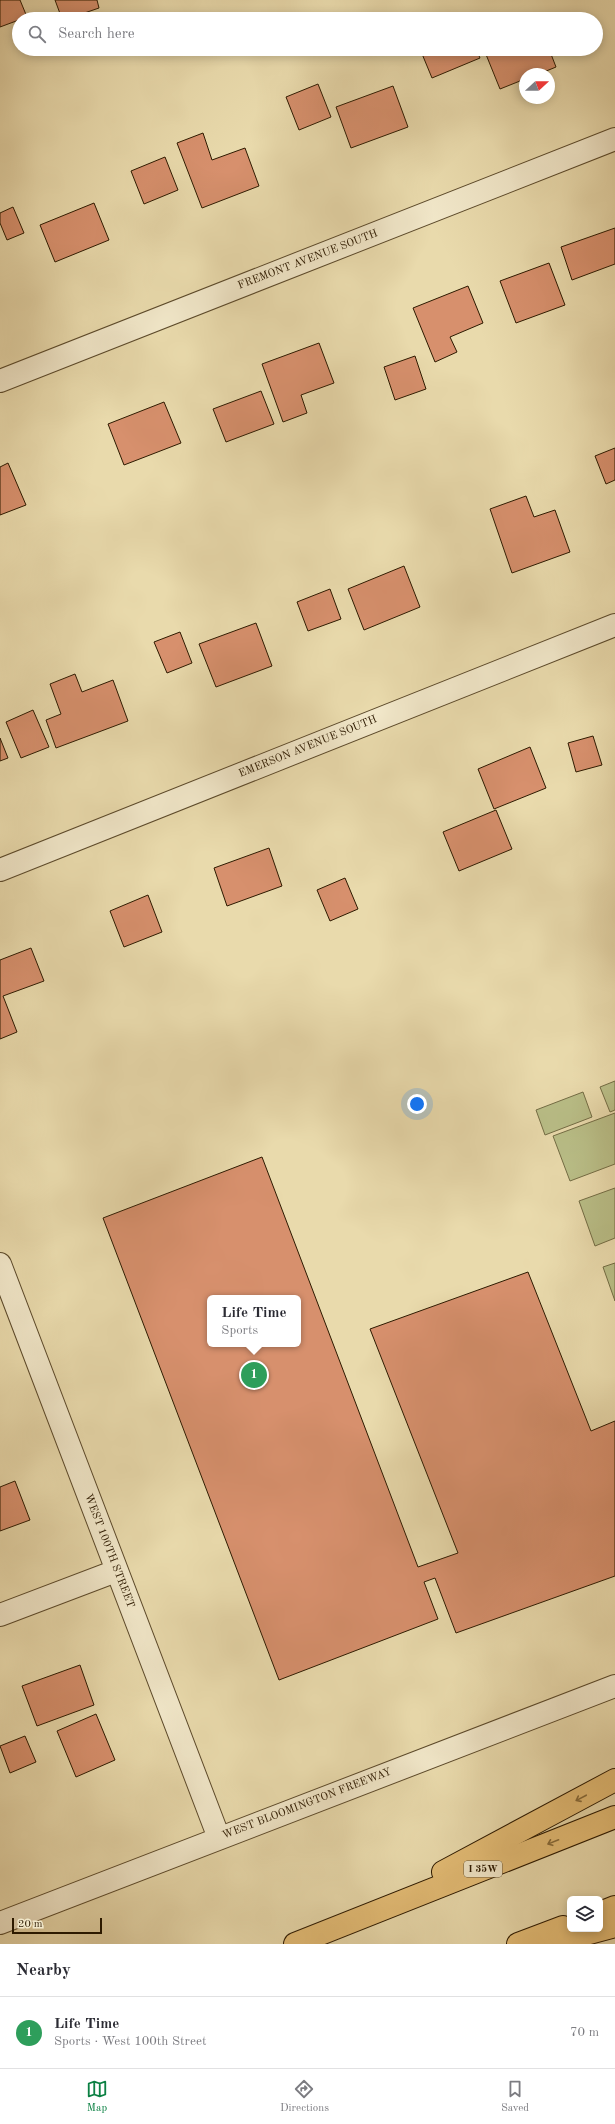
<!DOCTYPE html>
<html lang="en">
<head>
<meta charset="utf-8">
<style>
  :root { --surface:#fff; --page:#f2f2f3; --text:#2b2b33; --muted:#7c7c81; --line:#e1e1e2; --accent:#0b8043 }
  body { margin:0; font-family:"Old Standard TT",serif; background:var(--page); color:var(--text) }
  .controls { position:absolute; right:12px; bottom:12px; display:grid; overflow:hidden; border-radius:6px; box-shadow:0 2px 10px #0003 }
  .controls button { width:36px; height:36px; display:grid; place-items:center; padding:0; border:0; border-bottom:1px solid var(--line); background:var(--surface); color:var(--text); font:20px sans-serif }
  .compass { position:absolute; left:519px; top:68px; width:36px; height:36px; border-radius:50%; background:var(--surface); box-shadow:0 2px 10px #0003; rotate:69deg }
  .scale { position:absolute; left:12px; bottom:10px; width:90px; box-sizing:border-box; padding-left:4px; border:2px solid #2d1a00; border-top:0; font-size:11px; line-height:14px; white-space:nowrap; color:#2d1a00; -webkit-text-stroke:3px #f1e7c9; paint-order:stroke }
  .you { position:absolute; left:417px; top:1104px; width:14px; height:14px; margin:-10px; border:3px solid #fff; border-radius:50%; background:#1a73e8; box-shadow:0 0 0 6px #1a73e833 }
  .badge { display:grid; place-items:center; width:26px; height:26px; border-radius:50%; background:var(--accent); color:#fff; font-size:13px; font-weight:700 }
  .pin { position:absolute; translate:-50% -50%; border:2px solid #fff; box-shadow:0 1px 4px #0006 }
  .popup { position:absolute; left:207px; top:1295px; width:94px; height:52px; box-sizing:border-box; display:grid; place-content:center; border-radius:6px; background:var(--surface); filter:drop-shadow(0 1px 3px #0005); font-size:13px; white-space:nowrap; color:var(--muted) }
  .popup b { font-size:15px; color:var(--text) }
  .popup::after { content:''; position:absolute; left:50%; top:100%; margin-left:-8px; border:8px solid transparent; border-top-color:var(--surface) }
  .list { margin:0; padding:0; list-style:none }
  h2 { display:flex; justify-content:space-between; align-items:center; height:52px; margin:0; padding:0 16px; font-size:17px }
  h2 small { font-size:13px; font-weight:400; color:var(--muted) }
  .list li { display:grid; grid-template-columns:26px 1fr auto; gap:12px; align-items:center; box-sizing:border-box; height:72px; padding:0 16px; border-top:1px solid var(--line) }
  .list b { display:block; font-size:15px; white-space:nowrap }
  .list p { margin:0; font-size:13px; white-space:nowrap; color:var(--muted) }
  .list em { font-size:13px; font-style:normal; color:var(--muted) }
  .icon { flex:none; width:22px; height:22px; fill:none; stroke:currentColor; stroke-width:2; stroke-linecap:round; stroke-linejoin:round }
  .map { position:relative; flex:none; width:615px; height:1944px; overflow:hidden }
  .search { position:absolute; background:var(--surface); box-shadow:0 2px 10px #0003; left:12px; right:12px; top:12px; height:44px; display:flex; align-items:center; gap:10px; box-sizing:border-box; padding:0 14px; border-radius:22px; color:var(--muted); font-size:15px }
  .sheet { height:124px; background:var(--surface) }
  nav { display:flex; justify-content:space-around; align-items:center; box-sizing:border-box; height:56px; border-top:1px solid var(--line); background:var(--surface); font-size:11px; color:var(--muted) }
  nav a { display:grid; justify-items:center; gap:2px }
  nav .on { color:var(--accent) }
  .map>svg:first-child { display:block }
  .green { fill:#b9be87; stroke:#736c44 }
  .building { fill:#d7906d; stroke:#2d1a00; fill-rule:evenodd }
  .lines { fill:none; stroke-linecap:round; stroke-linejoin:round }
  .minor-casing { stroke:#5c4a2b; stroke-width:24 }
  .tertiary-casing { stroke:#5c4a2b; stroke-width:24 }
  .motorway-casing { stroke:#2d1a00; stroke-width:24 }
  .minor { stroke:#f1e7c9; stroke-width:22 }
  .tertiary { stroke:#f1e7c9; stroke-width:22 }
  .motorway { stroke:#e4bd76; stroke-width:22 }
  .oneway { stroke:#886c3b }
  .labels { text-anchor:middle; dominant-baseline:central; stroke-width:4; stroke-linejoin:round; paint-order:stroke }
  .shield { fill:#f1e7c9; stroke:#68583c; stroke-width:1 }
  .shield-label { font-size:10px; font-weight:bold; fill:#2d1a00 }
  .street-label { font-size:11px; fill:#2d1a00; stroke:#f1e7c9 }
</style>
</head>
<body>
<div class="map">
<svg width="615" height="1944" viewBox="0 0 615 1944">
  <rect width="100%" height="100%" fill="#e9daac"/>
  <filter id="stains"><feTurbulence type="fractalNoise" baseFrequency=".005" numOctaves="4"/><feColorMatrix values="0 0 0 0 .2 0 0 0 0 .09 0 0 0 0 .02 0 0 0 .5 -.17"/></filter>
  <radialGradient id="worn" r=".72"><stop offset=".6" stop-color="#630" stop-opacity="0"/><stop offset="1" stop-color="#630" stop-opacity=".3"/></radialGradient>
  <g class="green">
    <path d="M 615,1081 L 615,1110 L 610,1112 L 600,1087 Z"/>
    <path d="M 583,1092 L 592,1117 L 545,1135 L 536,1110 Z"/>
    <path d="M 615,1113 L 615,1164 L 570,1181 L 553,1136 Z"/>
    <path d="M 615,1188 L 615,1238 L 595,1246 L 579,1201 Z"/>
    <path d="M 615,1263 L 615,1301 L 603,1267 Z"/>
  </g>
  <g class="building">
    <path d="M 0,0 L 20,0 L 27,17 L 0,27 Z"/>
    <path d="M 55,0 L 97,0 L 99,8 L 67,19 L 62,19 Z"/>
    <path d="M 420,49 L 476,49 L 480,58 L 432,78 Z"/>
    <path d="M 491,49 L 549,49 L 556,67 L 539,74 L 525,74 L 525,79 L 500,89 L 485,52 Z"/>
    <path d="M 318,84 L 331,117 L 299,130 L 286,97 Z"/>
    <path d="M 393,86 L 408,127 L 351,148 L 336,107 Z"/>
    <path d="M 203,133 L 212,160 L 245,148 L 259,186 L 202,208 L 177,143 Z"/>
    <path d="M 165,157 L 178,190 L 144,204 L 131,171 Z"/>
    <path d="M 94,203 L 109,240 L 55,262 L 40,225 Z"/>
    <path d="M 13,207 L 24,233 L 7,240 L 0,223 L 0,213 Z"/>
    <path d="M 615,228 L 615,264 L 572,280 L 561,247 Z"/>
    <path d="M 549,263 L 565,305 L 516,323 L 500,281 Z"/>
    <path d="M 468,286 L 483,323 L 450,337 L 457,352 L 435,362 L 413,308 Z"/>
    <path d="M 319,343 L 334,383 L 301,395 L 307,413 L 283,422 L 262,364 Z"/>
    <path d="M 415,356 L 426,389 L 395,400 L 384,367 Z"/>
    <path d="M 261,391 L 274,424 L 226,442 L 213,409 Z"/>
    <path d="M 164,402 L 181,443 L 124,465 L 108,424 Z"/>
    <path d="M 615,448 L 615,480 L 606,484 L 595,456 Z"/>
    <path d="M 8,463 L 26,505 L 0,515 L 0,467 Z"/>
    <path d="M 526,496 L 534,517 L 555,510 L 570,552 L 512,573 L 490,509 Z"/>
    <path d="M 404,566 L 420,607 L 364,630 L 348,589 Z"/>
    <path d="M 330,589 L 341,619 L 308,631 L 297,602 Z"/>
    <path d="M 256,623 L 272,666 L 216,687 L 199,644 Z"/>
    <path d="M 180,632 L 192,663 L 167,673 L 154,642 Z"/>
    <path d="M 75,674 L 82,692 L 113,680 L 128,721 L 56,748 L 46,720 L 61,714 L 50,684 Z"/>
    <path d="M 33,710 L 49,747 L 21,758 L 6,722 Z"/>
    <path d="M 593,736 L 602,765 L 576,772 L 568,743 Z"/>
    <path d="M 0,738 L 8,758 L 0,761 Z"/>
    <path d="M 530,747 L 546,788 L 494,809 L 478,769 Z"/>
    <path d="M 496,810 L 512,849 L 459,871 L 443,832 Z"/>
    <path d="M 269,848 L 282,886 L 227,906 L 214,868 Z"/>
    <path d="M 345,878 L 358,909 L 330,921 L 317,890 Z"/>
    <path d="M 148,895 L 162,932 L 124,947 L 110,911 Z"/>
    <path d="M 31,948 L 44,981 L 3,996 L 17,1032 L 0,1039 L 0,960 Z"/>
    <path d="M 262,1157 L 418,1567 L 458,1553 L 370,1329 L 528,1272 L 591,1431 L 615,1421 L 615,1576 L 456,1633 L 435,1578 L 424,1582 L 438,1619 L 279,1680 L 103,1218 ZM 210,1298 L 298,1298 L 298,1344 L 210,1344 Z"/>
    <path d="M 15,1481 L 30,1520 L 0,1531 L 0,1487 Z"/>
    <path d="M 80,1665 L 94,1705 L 37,1726 L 22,1686 Z"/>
    <path d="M 96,1714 L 115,1760 L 76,1777 L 57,1731 Z"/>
    <path d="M 25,1736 L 36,1762 L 10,1773 L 0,1746 Z"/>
  </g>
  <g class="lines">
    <defs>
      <g id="minor">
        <path d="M 0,381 L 615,139"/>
        <path d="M 0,870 L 615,625"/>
        <path d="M 0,1615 L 116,1571"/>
      </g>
      <g id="tertiary">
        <path d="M 0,1264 L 219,1838"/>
        <path d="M 0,1923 L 615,1686"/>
      </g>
      <g id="motorway">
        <path d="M 443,1872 L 615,1780"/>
        <path d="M 600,1913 L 615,1907"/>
        <path d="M 295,1944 L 615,1817"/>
        <path d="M 518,1944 L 563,1927"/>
        <path d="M 549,1944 L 615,1926"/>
      </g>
    </defs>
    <use href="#minor" class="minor-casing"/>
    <use href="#tertiary" class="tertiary-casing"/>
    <use href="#motorway" class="motorway-casing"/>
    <use href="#minor" class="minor"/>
    <use href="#tertiary" class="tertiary"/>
    <use href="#motorway" class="motorway"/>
  </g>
  <defs><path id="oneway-shaft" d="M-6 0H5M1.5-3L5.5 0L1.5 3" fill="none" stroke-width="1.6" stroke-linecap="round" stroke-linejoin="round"/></defs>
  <g class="oneway">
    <use href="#oneway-shaft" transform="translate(581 1798) rotate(152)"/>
    <use href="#oneway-shaft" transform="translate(553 1842) rotate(158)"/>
  </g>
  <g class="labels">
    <rect class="shield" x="464" y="1861" width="38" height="16" rx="3"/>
    <g class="shield-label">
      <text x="483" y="1869">I 35W</text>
    </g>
    <g class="street-label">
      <text transform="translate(308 260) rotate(-21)">FREMONT AVENUE SOUTH</text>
      <text transform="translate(308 747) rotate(-22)">EMERSON AVENUE SOUTH</text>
      <text transform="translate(109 1551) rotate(69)">WEST 100TH STREET</text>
      <text transform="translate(307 1804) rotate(-21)">WEST BLOOMINGTON FREEWAY</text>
    </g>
  </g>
  <rect width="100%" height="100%" filter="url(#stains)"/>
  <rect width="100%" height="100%" fill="url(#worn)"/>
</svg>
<div class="controls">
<button><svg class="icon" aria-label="layers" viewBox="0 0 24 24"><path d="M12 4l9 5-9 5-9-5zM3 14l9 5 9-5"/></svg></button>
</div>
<svg class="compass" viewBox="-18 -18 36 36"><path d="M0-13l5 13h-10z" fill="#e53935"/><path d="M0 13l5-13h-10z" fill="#7c7c81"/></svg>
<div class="scale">20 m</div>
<div class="you"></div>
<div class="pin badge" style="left:254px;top:1375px;background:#2e9e5b">1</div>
<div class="popup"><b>Life Time</b>Sports</div>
<div class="search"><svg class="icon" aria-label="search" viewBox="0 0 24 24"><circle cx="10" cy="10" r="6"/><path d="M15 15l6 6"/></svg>Search here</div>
</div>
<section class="sheet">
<h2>Nearby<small></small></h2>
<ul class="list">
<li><span class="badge" style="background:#2e9e5b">1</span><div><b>Life Time</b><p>Sports · West 100th Street</p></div><em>70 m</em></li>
</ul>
</section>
<nav>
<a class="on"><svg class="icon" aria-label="map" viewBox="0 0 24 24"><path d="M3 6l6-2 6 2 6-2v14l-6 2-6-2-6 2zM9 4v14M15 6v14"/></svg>Map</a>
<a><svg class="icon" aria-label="directions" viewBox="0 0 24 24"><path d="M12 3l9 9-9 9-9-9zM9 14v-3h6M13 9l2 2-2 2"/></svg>Directions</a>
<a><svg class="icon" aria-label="saved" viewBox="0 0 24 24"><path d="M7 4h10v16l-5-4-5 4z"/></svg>Saved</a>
</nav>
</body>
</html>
